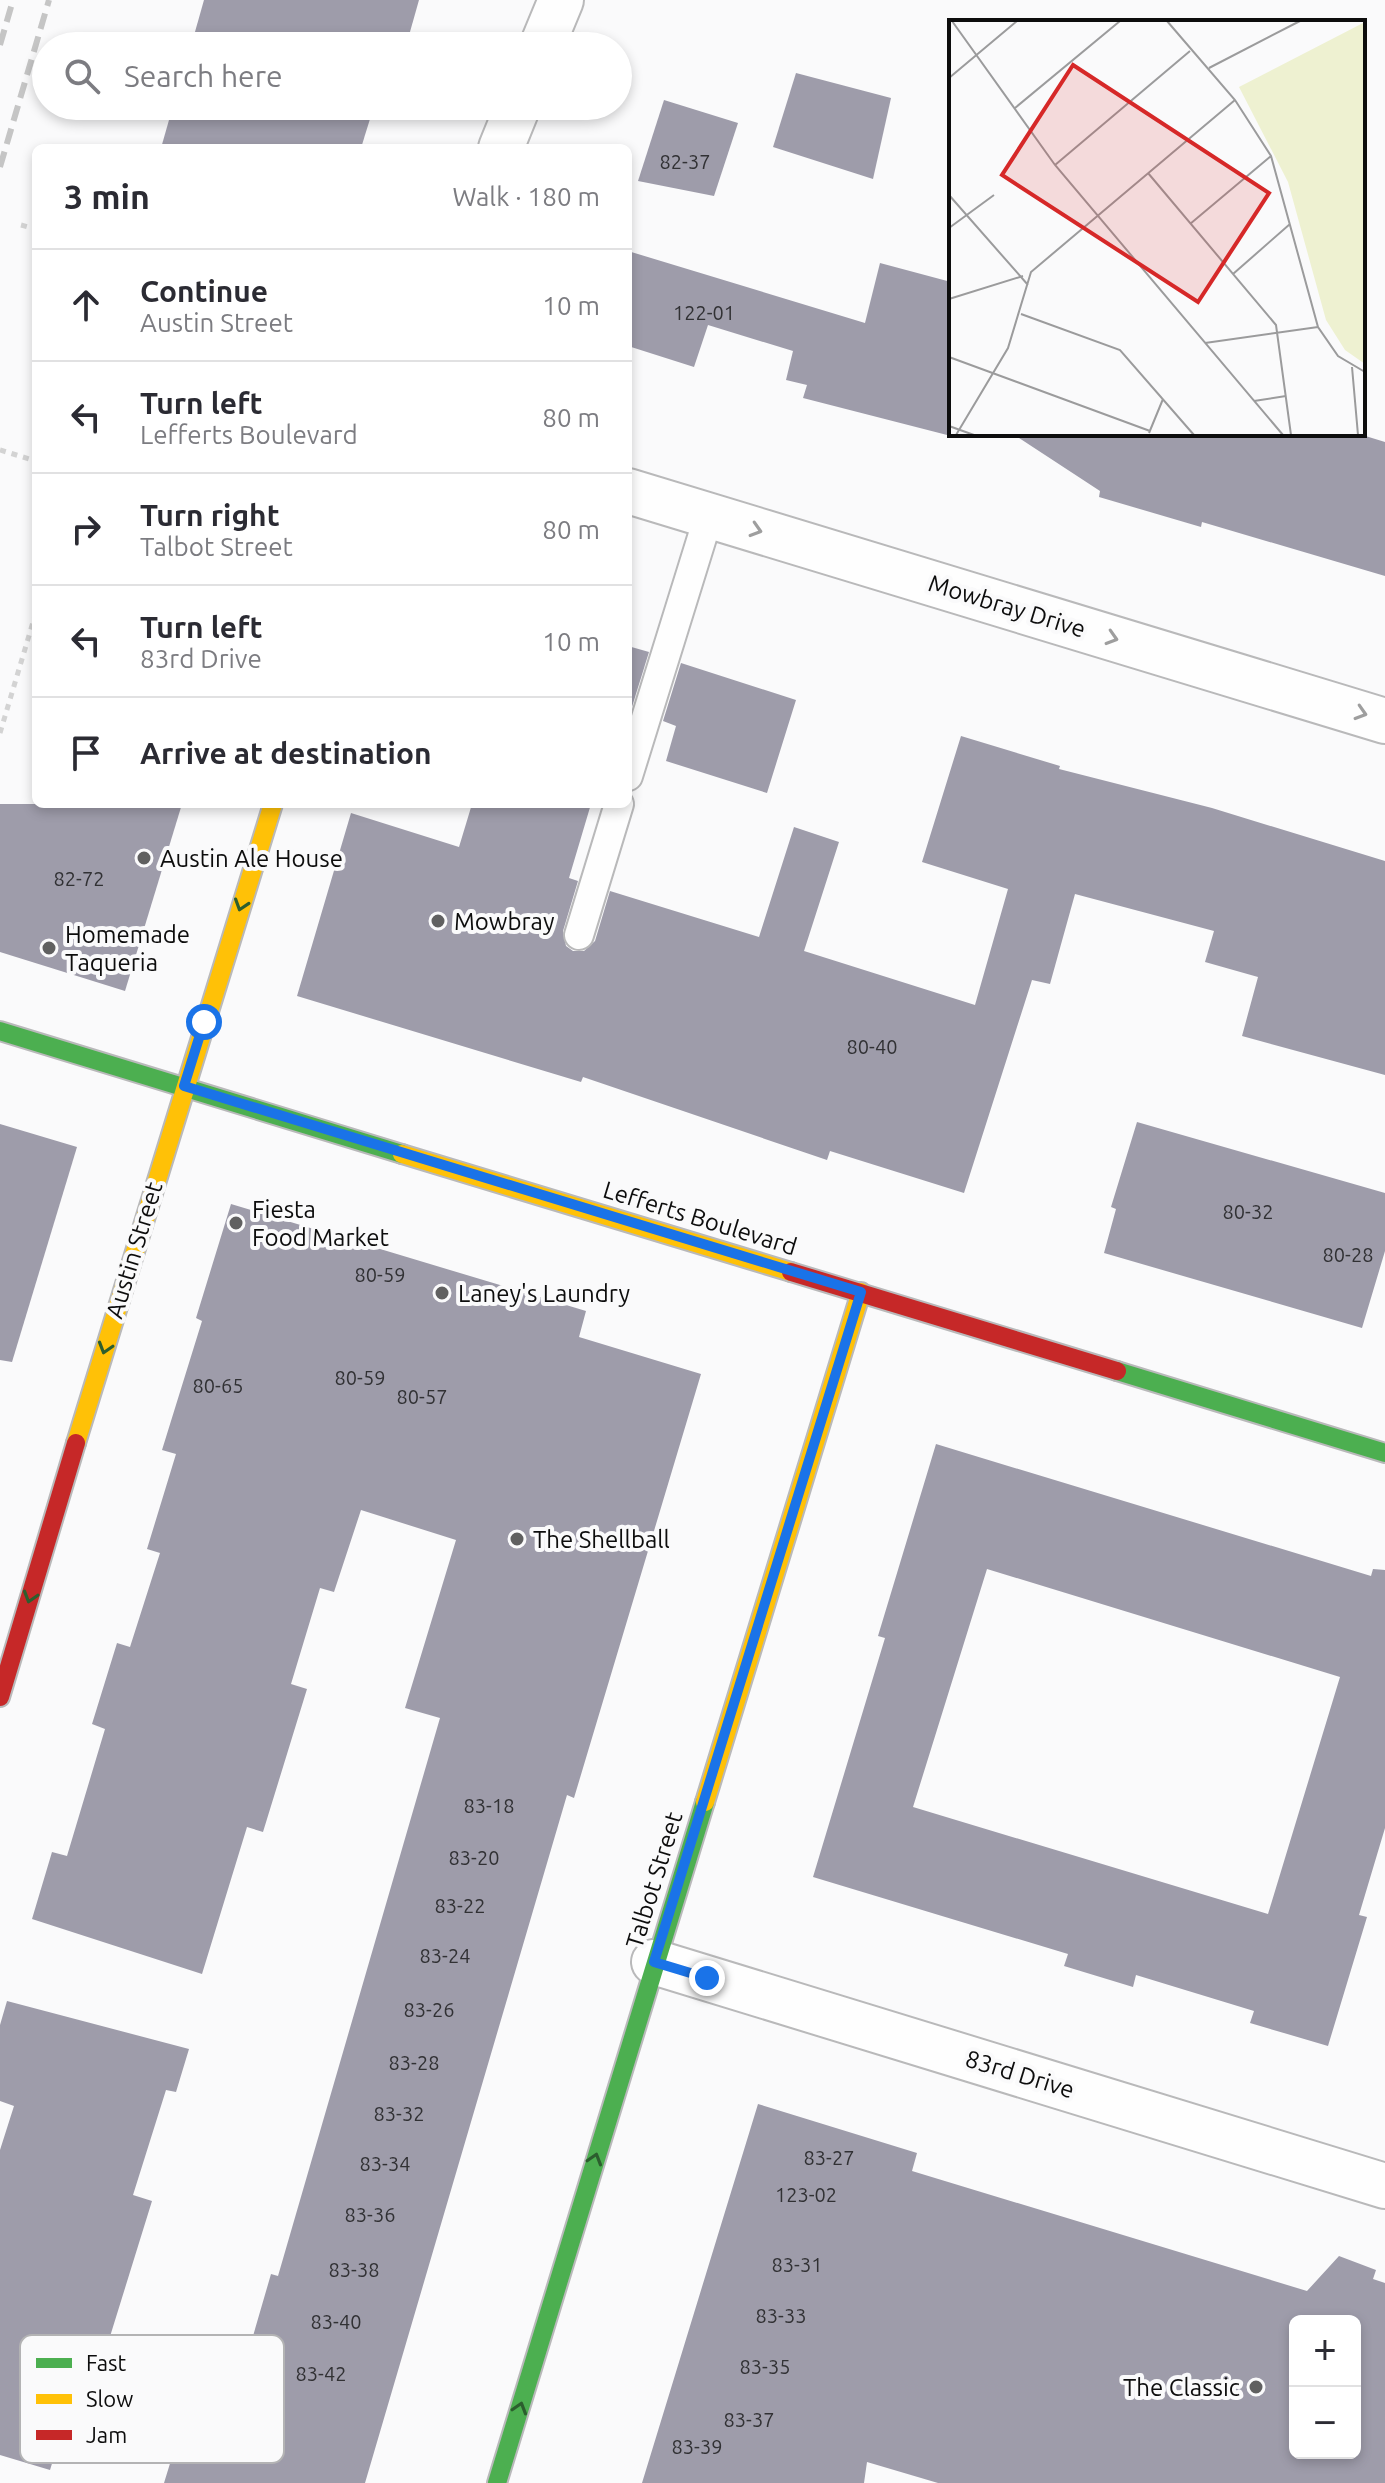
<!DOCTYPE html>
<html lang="en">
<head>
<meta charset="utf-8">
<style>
  :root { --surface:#fff; --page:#f2f2f3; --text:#2b2b33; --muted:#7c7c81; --line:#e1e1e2 }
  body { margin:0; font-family:Ubuntu,sans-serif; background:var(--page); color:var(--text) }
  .controls { position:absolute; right:24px; bottom:24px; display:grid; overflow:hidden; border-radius:12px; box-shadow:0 4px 12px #0003 }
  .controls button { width:72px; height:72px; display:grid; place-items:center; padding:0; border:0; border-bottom:2px solid var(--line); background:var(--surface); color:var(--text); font:40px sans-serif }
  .stop { position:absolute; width:24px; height:24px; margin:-18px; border:6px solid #1a73e8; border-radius:50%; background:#fff }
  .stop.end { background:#1a73e8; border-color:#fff; box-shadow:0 2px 8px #0008 }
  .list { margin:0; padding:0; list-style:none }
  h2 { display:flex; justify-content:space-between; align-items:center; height:104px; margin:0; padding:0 32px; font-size:34px }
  h2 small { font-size:26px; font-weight:400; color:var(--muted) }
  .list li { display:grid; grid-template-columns:52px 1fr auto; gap:24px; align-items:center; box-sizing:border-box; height:112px; padding:0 32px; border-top:2px solid var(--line) }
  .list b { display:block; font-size:30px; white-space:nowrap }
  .list p { margin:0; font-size:26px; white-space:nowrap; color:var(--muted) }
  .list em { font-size:26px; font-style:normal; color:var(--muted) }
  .icon { flex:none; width:44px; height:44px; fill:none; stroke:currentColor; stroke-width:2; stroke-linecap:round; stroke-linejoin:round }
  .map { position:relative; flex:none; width:1385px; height:2483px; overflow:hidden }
  .search { position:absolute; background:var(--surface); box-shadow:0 4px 12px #0003; left:32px; top:32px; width:600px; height:88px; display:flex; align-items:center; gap:20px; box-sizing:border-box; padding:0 28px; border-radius:44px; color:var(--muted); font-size:30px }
  .panel { position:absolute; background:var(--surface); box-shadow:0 4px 12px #0003; left:32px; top:144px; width:600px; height:664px; border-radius:12px }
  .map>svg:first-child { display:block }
  .building { fill:#9e9caa; fill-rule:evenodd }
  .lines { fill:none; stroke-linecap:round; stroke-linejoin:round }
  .lane-casing { stroke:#b9b9ba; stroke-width:32 }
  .street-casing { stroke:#b9b9ba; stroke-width:48 }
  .fast-casing { stroke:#b9b9ba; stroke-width:22 }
  .slow-casing { stroke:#b9b9ba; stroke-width:22 }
  .jam-casing { stroke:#b9b9ba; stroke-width:22 }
  .path { stroke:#d3d3d3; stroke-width:5; stroke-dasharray:6 6; stroke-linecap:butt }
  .lane { stroke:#fefefe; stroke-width:28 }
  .street { stroke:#fefefe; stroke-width:44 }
  .fast { stroke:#4caf50; stroke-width:18 }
  .slow { stroke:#ffc107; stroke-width:18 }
  .jam { stroke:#c62828; stroke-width:18 }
  .rail { stroke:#c5c5c5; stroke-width:6; stroke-dasharray:16 8; stroke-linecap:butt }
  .oneway { stroke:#9e9e9e }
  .oneway2 { stroke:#2c5e2e }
  .route { stroke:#1a73e8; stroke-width:10 }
  .poi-dot { fill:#606060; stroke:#fafafb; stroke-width:3 }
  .labels { text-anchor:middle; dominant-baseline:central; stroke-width:8; stroke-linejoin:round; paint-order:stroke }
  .number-label { font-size:20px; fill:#313134 }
  .street-label { font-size:24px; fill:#0d0d0d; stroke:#fafafb }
  .poi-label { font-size:24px; fill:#0d0d0d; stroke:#fafafb; text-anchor:start }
  .inset-road { fill:none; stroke:#9b9b9c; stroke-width:2 }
  .view { fill:#d62828; fill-opacity:0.15; stroke:#d62828; stroke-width:4 }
  .inset-edge { fill:none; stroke:#0d0d0d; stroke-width:4 }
  .key { fill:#fafafb; stroke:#b3b3b4; stroke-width:2 }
  .key-label { font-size:22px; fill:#0d0d0d }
</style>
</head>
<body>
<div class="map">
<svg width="1385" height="2483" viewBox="0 0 1385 2483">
  <rect width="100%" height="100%" fill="#fafafb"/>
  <g class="building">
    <path d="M 204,0 L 419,0 L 406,46 L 191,46 Z"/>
    <path d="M 796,73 L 891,98 L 873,179 L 773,147 Z"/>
    <path d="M 664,100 L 738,123 L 714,196 L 638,181 Z"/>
    <path d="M 173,106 L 374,106 L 361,148 L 161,148 Z"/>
    <path d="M 628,251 L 865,323 L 880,263 L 951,282 L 951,436 L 803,398 L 807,385 L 786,380 L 793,351 L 708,325 L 694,367 L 628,346 Z"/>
    <path d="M 1013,434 L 1359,434 L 1385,442 L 1385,576 L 1202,522 L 1201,527 L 1099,497 L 1100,491 Z"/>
    <path d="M 628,646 L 649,652 L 631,710 L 628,709 Z"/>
    <path d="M 681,663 L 796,700 L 767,793 L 666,761 L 676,726 L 663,721 Z"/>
    <path d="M 961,736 L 1060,766 L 1059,769 L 1212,808 L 1385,861 L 1385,1075 L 1242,1036 L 1258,977 L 1205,962 L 1214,931 L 1075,894 L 1050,984 L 1032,980 L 964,1193 L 830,1151 L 827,1160 L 583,1077 L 581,1082 L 297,996 L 351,813 L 459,847 L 472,804 L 591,804 L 569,878 L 578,881 L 563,931 L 566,946 L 573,951 L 584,951 L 595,941 L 610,891 L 759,937 L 794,827 L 839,842 L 804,951 L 975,1005 L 1008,889 L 922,862 Z"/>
    <path d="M 0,804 L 182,804 L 125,991 L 0,952 Z"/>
    <path d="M 1137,1122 L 1385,1193 L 1385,1251 L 1362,1328 L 1104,1253 L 1116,1209 L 1111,1207 Z"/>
    <path d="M 0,1124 L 77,1147 L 12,1362 L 0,1360 Z"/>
    <path d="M 231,1204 L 586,1311 L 579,1337 L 701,1374 L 574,1798 L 567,1795 L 365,2483 L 164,2483 L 192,2392 L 233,2405 L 271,2274 L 278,2276 L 440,1718 L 405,1708 L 456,1540 L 361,1510 L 334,1592 L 320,1588 L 291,1684 L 307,1689 L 263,1832 L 247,1827 L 202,1974 L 32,1919 L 52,1852 L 67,1856 L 105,1729 L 92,1724 L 117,1643 L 130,1647 L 160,1553 L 147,1549 L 176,1454 L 162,1450 L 202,1321 L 196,1318 Z"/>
    <path d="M 936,1444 L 1371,1576 L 1373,1569 L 1385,1570 L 1385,1828 L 1359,1915 L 1367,1917 L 1328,2046 L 1250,2023 L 1254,2011 L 1136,1975 L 1133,1987 L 1064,1966 L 1068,1954 L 813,1877 L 885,1638 L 878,1636 ZM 987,1569 L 1340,1677 L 1268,1914 L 913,1807 Z"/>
    <path d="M 7,2001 L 189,2049 L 176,2092 L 166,2090 L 133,2195 L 152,2201 L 108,2343 L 91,2338 L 50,2470 L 0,2455 L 0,2150 L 14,2106 L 0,2101 L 0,2025 Z"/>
    <path d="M 758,2104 L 917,2153 L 912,2171 L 1307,2291 L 1339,2256 L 1376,2270 L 1373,2279 L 1385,2283 L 1385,2483 L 938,2483 L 867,2462 L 864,2483 L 642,2483 ZM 1295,2321 L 1355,2321 L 1355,2453 L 1295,2453 Z"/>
  </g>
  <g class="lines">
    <defs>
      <g id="lane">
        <path d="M 628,776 L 709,515"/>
        <path d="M 579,935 L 619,804"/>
      </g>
      <g id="street">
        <path d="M 542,46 L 561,0"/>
        <path d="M 501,148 L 518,106"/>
        <path d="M 628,491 L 1385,721"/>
        <path d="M 654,1962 L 1385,2186"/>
      </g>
      <g id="fast">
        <path d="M 0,1031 L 402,1154"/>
        <path d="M 1117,1371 L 1385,1453"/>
        <path d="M 497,2483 L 705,1802"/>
      </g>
      <g id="slow">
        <path d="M 402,1154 L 791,1272"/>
        <path d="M 76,1443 L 273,804"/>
        <path d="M 705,1802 L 861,1292"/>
      </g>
      <g id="jam">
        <path d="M 791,1272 L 1117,1371"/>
        <path d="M 0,1697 L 76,1443"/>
      </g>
    </defs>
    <use href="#lane" class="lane-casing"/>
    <use href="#street" class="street-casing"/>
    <use href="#fast" class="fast-casing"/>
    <use href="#slow" class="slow-casing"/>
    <use href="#jam" class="jam-casing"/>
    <g class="path">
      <path d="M 21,225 L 36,229"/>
      <path d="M 0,450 L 36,461"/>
      <path d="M 0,733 L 36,612"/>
    </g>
    <use href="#lane" class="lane"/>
    <use href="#street" class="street"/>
    <use href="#fast" class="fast"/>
    <use href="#slow" class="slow"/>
    <use href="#jam" class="jam"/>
    <g class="rail">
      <path d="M 0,45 L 13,0"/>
      <path d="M 0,167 L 49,0"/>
    </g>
  </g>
  <defs><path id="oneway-chevron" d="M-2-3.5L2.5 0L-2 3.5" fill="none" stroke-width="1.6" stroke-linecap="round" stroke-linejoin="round" transform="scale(2)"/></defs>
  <g class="oneway">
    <use href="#oneway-chevron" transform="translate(756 530) rotate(17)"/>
    <use href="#oneway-chevron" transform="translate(1112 638) rotate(17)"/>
    <use href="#oneway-chevron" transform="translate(1361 713) rotate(17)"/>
  </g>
  <g class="oneway2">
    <use href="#oneway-chevron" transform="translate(241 905) rotate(108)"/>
    <use href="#oneway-chevron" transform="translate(105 1348) rotate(107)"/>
    <use href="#oneway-chevron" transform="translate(30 1597) rotate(107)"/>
    <use href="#oneway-chevron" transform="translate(595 2159) rotate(-73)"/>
    <use href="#oneway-chevron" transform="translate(520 2408) rotate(-73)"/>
  </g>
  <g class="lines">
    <path class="route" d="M 204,1022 L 184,1086 L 861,1292 L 654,1962 L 707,1978"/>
  </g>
  <g class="poi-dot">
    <circle cx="144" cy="858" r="8"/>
    <circle cx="438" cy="921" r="8"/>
    <circle cx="49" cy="948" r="8"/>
    <circle cx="236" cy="1223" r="8"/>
    <circle cx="442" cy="1293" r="8"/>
    <circle cx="517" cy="1539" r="8"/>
    <circle cx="1256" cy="2387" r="8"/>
  </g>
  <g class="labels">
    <g class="number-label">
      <text x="685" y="161">82-37</text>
      <text x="704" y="312">122-01</text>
      <text x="79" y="878">82-72</text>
      <text x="872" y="1046">80-40</text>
      <text x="1248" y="1211">80-32</text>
      <text x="1348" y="1254">80-28</text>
      <text x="380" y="1274">80-59</text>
      <text x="360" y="1377">80-59</text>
      <text x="218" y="1385">80-65</text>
      <text x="422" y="1396">80-57</text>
      <text x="489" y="1805">83-18</text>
      <text x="474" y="1857">83-20</text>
      <text x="460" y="1905">83-22</text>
      <text x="445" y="1955">83-24</text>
      <text x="429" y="2009">83-26</text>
      <text x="414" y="2062">83-28</text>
      <text x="399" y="2113">83-32</text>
      <text x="829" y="2157">83-27</text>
      <text x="385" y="2163">83-34</text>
      <text x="806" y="2194">123-02</text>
      <text x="370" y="2214">83-36</text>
      <text x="797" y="2264">83-31</text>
      <text x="354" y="2269">83-38</text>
      <text x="781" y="2315">83-33</text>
      <text x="336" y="2321">83-40</text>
      <text x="765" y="2366">83-35</text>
      <text x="321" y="2373">83-42</text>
      <text x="749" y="2419">83-37</text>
      <text x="697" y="2446">83-39</text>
    </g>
    <g class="street-label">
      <text transform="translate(1007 606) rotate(17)">Mowbray Drive</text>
      <text transform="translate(700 1218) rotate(17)">Lefferts Boulevard</text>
      <text transform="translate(134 1250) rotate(-73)">Austin Street</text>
      <text transform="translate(654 1880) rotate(-73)">Talbot Street</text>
      <text transform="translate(1020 2074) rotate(17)">83rd Drive</text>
    </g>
    <g class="poi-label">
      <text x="160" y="858">Austin Ale House</text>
      <text x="454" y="921">Mowbray</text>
      <text x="65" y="934">Homemade<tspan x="65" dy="28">Taqueria</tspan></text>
      <text x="252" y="1209">Fiesta<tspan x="252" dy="28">Food Market</tspan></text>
      <text x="458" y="1293">Laney's Laundry</text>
      <text x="533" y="1539">The Shellball</text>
      <text x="1240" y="2387" text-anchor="end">The Classic</text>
    </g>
  </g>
  <g transform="translate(949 20)">
    <rect width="416" height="416" fill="#fafafb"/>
    <path d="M 416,2 L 416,344 L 396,330 L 377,300 L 339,162 L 290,67 Z" fill="#eef1d1"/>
    <path class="inset-road" d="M 3,1 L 106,145 L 334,415M 218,1 L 286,80 L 322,136 L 369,307 L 389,336 L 416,352M 260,48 L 351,1M 0,58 L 68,1M 66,88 L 171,1M 106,145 L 241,31M 199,153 L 327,305 L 342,415M 0,175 L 79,265M 241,204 L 322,136M 0,208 L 45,175M 284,254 L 341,204M 0,279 L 74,256M 72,294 L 171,330 L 245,415M 256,323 L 369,307M 0,337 L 201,411M 403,347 L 409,415M 305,381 L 337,376M 0,406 L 25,415M 200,413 L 214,379M 7,415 L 59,328 L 82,252 L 286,80"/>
    <path class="view" d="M 124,45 L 320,173 L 249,282 L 53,155 Z"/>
    <rect width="416" height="416" class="inset-edge"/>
  </g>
  <rect x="20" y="2335" width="264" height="128" rx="12" class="key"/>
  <rect x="36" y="2358" width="36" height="10" fill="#4caf50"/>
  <rect x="36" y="2394" width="36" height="10" fill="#ffc107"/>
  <rect x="36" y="2430" width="36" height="10" fill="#c62828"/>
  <g class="key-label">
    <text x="86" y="2371">Fast</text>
    <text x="86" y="2407">Slow</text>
    <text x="86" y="2443">Jam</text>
  </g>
</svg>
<div class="controls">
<button>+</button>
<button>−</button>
</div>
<div class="stop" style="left:204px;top:1022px"></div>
<div class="stop end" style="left:707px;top:1978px"></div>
<div class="search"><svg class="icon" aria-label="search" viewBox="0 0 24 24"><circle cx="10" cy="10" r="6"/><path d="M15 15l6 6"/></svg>Search here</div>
<section class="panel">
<h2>3 min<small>Walk · 180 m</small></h2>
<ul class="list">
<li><svg class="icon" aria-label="ahead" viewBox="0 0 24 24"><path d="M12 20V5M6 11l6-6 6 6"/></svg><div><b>Continue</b><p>Austin Street</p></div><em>10 m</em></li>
<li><svg class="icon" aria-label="left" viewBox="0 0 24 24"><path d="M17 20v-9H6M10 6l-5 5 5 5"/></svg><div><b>Turn left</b><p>Lefferts Boulevard</p></div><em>80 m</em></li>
<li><svg class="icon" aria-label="right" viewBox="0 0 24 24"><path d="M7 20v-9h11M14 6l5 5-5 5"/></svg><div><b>Turn right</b><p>Talbot Street</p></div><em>80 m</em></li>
<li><svg class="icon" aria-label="left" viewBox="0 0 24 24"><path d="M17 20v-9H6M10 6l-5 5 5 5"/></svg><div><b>Turn left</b><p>83rd Drive</p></div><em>10 m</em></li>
<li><svg class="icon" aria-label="arrive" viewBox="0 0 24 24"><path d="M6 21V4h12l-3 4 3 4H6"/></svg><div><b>Arrive at destination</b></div></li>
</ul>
</section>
</div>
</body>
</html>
